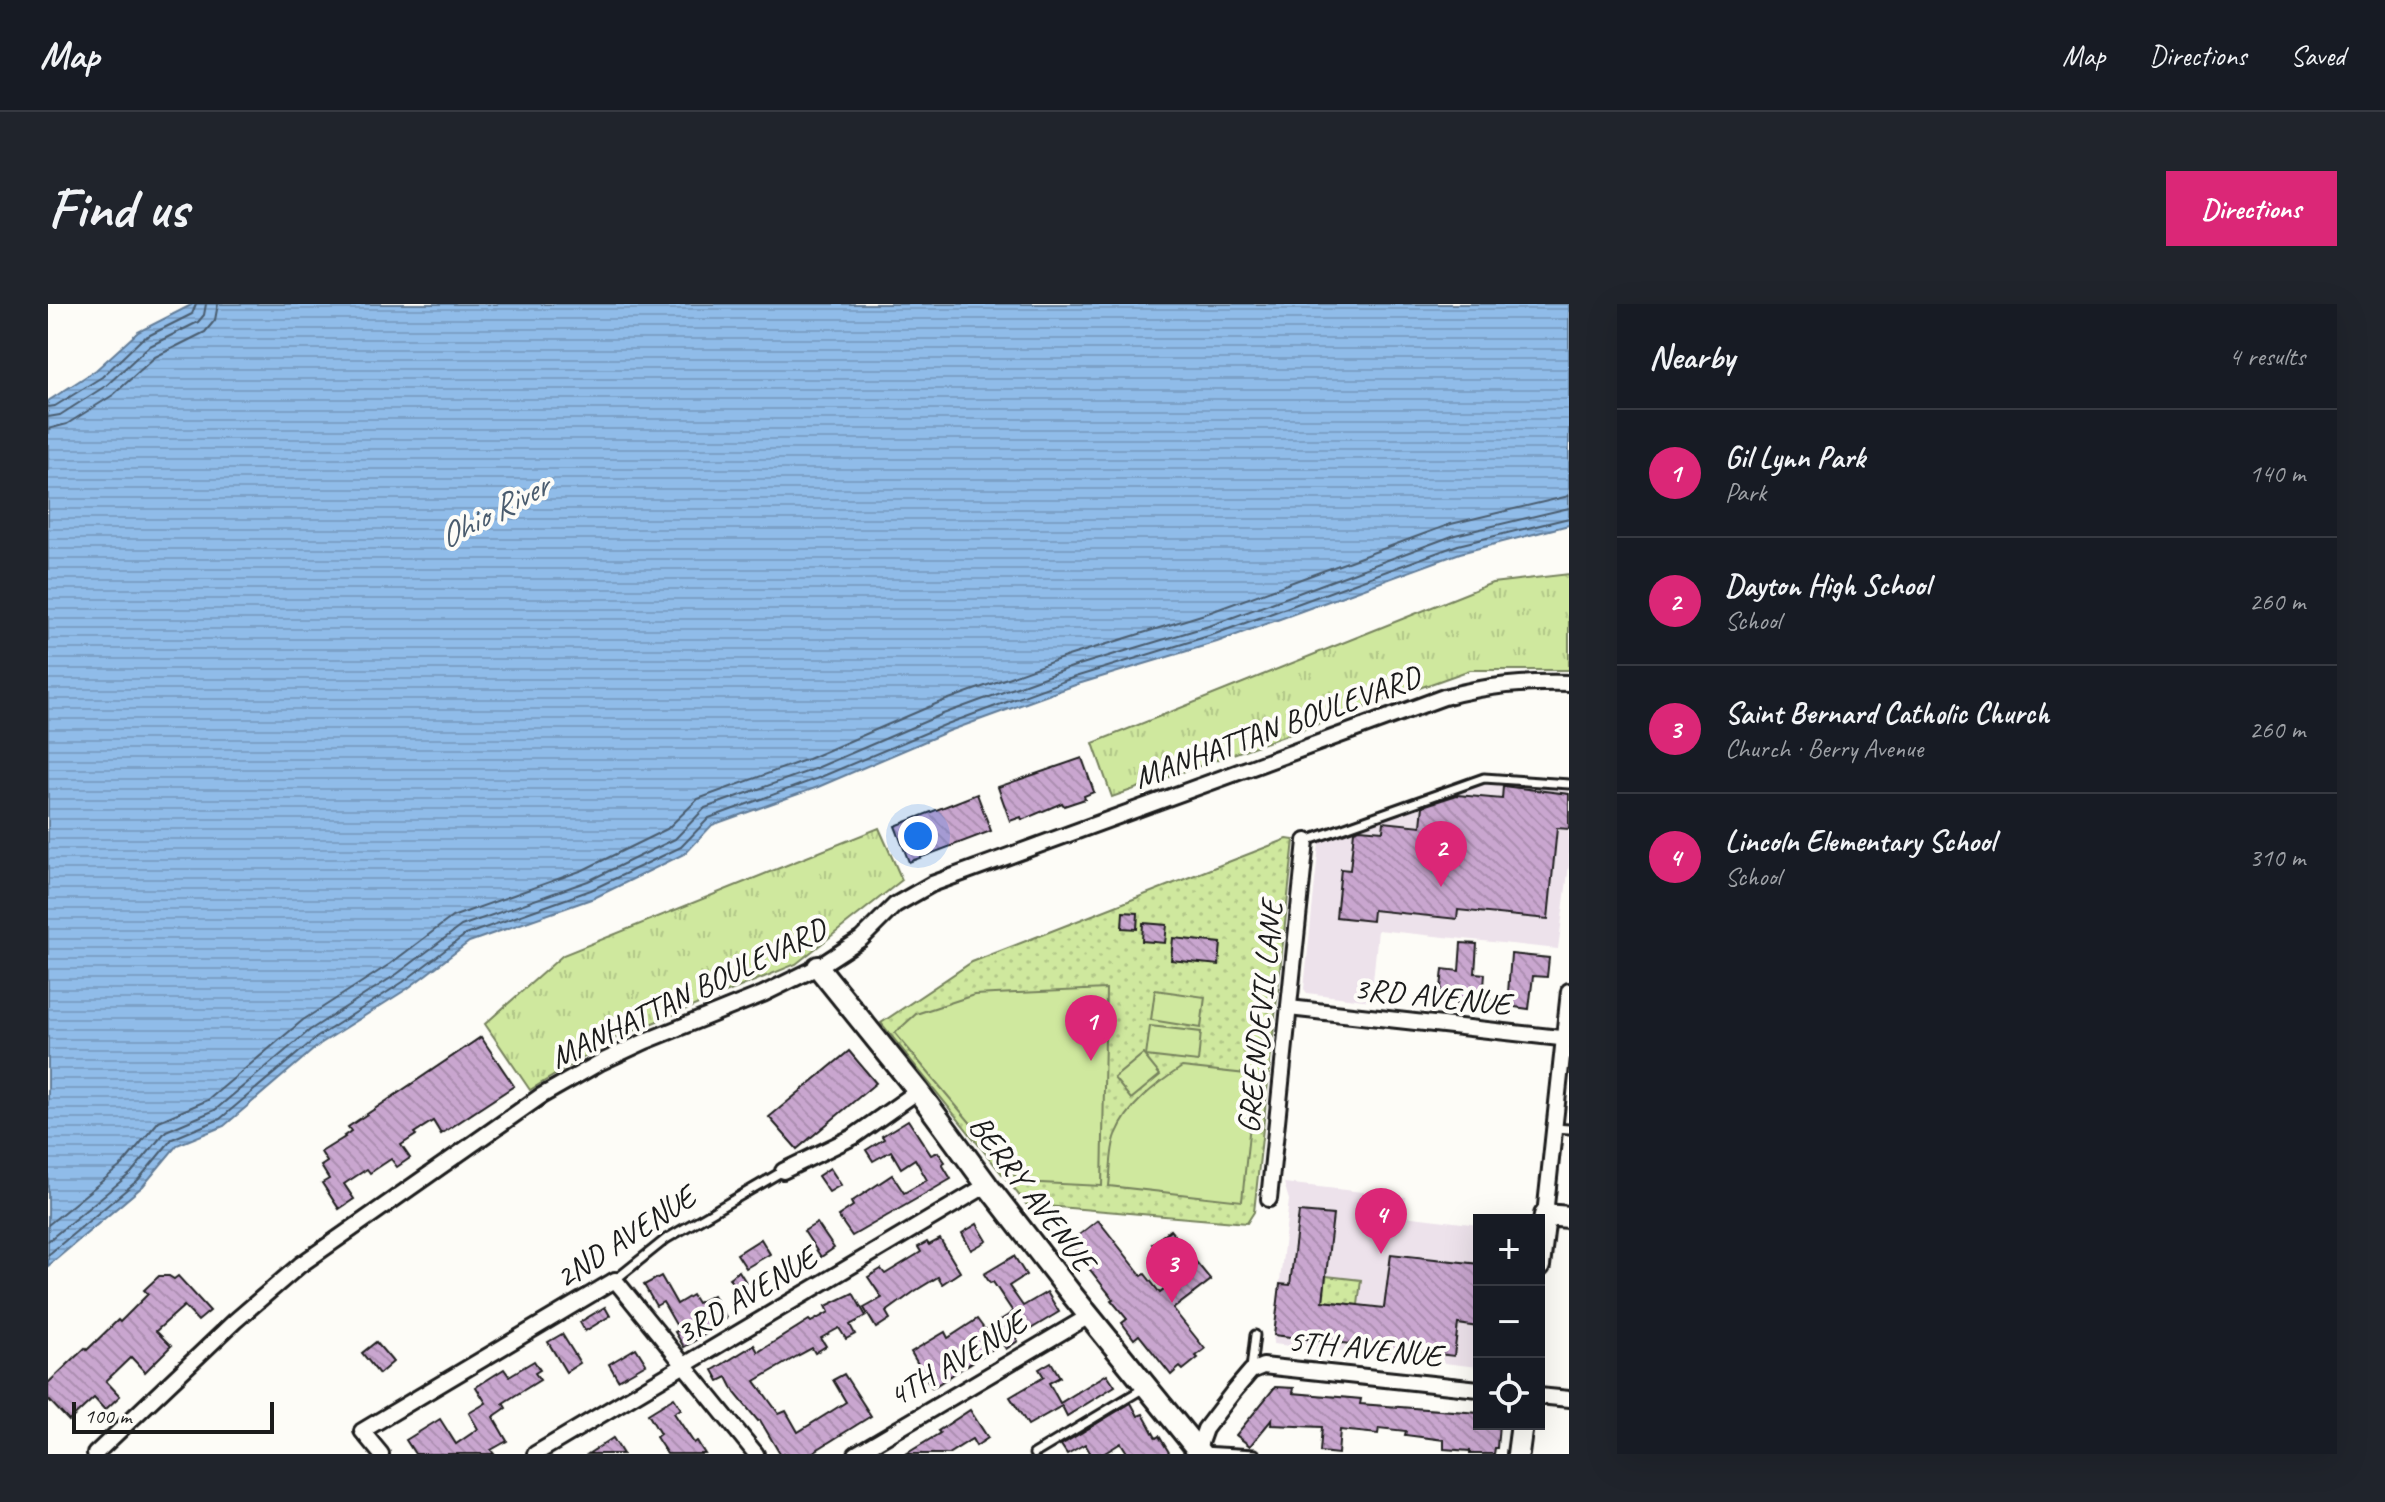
<!DOCTYPE html>
<html lang="en">
<head>
<meta charset="utf-8">
<style>
  :root { --surface:#171b24; --page:#20242c; --text:#f1f3f6; --muted:#9ea1a6; --line:#363941; --accent:#db2777 }
  body { margin:0; font-family:Caveat,sans-serif; background:var(--page); color:var(--text) }
  .controls { position:absolute; right:24px; bottom:24px; display:grid; overflow:hidden; border-radius:0px; box-shadow:0 8px 32px #0002 }
  .controls button { width:72px; height:72px; display:grid; place-items:center; padding:0; border:0; border-bottom:2px solid var(--line); background:var(--surface); color:var(--text); font:40px sans-serif }
  .scale { position:absolute; left:24px; bottom:20px; width:202px; box-sizing:border-box; padding-left:8px; border:4px solid #1c1c1c; border-top:0; font-size:22px; line-height:28px; white-space:nowrap; color:#1c1c1c; -webkit-text-stroke:6px #fdfcf7; paint-order:stroke }
  .you { position:absolute; left:870px; top:532px; width:28px; height:28px; margin:-20px; border:6px solid #fff; border-radius:50%; background:#1a73e8; box-shadow:0 0 0 12px #1a73e833 }
  .badge { display:grid; place-items:center; width:52px; height:52px; border-radius:50%; background:var(--accent); color:#fff; font-size:26px; font-weight:700 }
  .pin { position:absolute; translate:-50% -66px; filter:drop-shadow(0 2px 4px #0008) }
  .pin::after { content:''; position:absolute; top:42px; width:28px; height:24px; background:inherit; clip-path:polygon(0 0,100% 0,50% 100%) }
  .list { margin:0; padding:0; list-style:none }
  h2 { display:flex; justify-content:space-between; align-items:center; height:104px; margin:0; padding:0 32px; font-size:34px }
  h2 small { font-size:26px; font-weight:400; color:var(--muted) }
  .list li { display:grid; grid-template-columns:52px 1fr auto; gap:24px; align-items:center; box-sizing:border-box; height:128px; padding:0 32px; border-top:2px solid var(--line) }
  .list b { display:block; font-size:30px; white-space:nowrap }
  .list p { margin:0; font-size:26px; white-space:nowrap; color:var(--muted) }
  .list em { font-size:26px; font-style:normal; color:var(--muted) }
  .icon { flex:none; width:44px; height:44px; fill:none; stroke:currentColor; stroke-width:2; stroke-linecap:round; stroke-linejoin:round }
  .map { position:relative; flex:none; width:1521px; height:1150px; overflow:hidden; border-radius:0px }
  header { display:flex; align-items:center; gap:48px; box-sizing:border-box; height:112px; padding:0 40px; background:var(--surface); border-bottom:2px solid var(--line) }
  header strong { font-size:38px }
  nav { display:flex; gap:44px; margin-inline-start:auto; font-size:28px }
  .intro { display:flex; align-items:center; justify-content:space-between; box-sizing:border-box; height:192px; padding:0 48px }
  h1 { margin:0; font-size:56px }
  .button { padding:20px 36px; border-radius:0px; background:var(--accent); color:#fff; font-size:28px; font-weight:700 }
  main { display:flex; gap:48px; padding:0 48px }
  aside { flex:1; background:var(--surface); border-radius:0px; box-shadow:0 8px 32px #0002 }
  .map>svg:first-child { display:block }
  .built { fill:#ede2eb }
  .grass { fill:url(#grass-tufts); stroke:#76825d; stroke-width:2 }
  .park { fill:url(#park-dots); stroke:#76825d; stroke-width:2 }
  .pitch { fill:#cfe89e; stroke:#76825d; stroke-width:2 }
  .water { fill:url(#water-rules); stroke:#627c97; stroke-width:2 }
  .lines { fill:none; stroke-linecap:round; stroke-linejoin:round }
  .shore { stroke:#4a5c6e; stroke-width:2 }
  .building { fill:url(#building-back-hatch); stroke:#1c1c1c; stroke-width:2 }
  .lane-casing { stroke:#1c1c1c; stroke-width:13 }
  .street-casing { stroke:#1c1c1c; stroke-width:20 }
  .secondary-casing { stroke:#1c1c1c; stroke-width:26 }
  .lane { stroke:#fdfcf7; stroke-width:7 }
  .street { stroke:#fdfcf7; stroke-width:14 }
  .secondary { stroke:#fdfcf7; stroke-width:20 }
  .labels { text-anchor:middle; dominant-baseline:central; stroke-width:8; stroke-linejoin:round; paint-order:stroke }
  .street-label { font-size:32px; fill:#1c1c1c; stroke:#fdfcf7 }
  .water-label { font-size:34px; font-style:italic; fill:#4a5c6e; stroke:#fdfcf7 }
</style>
</head>
<body>
<header>
<strong>Map</strong>
<nav><a>Map</a><a>Directions</a><a>Saved</a></nav>
</header>
<div class="intro"><h1>Find us</h1><a class="button">Directions</a></div>
<main>
<div class="map">
<svg width="1521" height="1150" viewBox="0 0 1521 1150">
  <defs>
    <pattern id="grass-tufts" width="24" height="20" patternUnits="userSpaceOnUse" patternTransform="scale(2)"><rect width="24" height="20" fill="#cfe89e"/><path d="M3 7l-1-3M5 7V3M7 7l1-3M15 17l-1-3M17 17v-4M19 17l1-3" fill="none" stroke="#b1c688"/></pattern>
    <pattern id="park-dots" width="8" height="8" patternUnits="userSpaceOnUse" patternTransform="scale(2)"><rect width="8" height="8" fill="#cfe89e"/><path d="M2 2h.1M6 6h.1" fill="none" stroke="#b1c688" stroke-width="1.8" stroke-linecap="round"/></pattern>
    <pattern id="water-rules" width="6" height="5" patternUnits="userSpaceOnUse" patternTransform="scale(2)"><rect width="6" height="5" fill="#90bce9"/><path d="M0 2.5h6" fill="none" stroke="#7ca1c7"/></pattern>
    <pattern id="building-back-hatch" width="6" height="6" patternUnits="userSpaceOnUse" patternTransform="scale(2)"><rect width="6" height="6" fill="#c9a6cf"/><path d="M-1 5l2 2M0 0l6 6M5-1l2 2" fill="none" stroke="#ac8eb1"/></pattern>
  </defs>
  <rect width="100%" height="100%" fill="#fdfcf7"/>
  <filter id="ink" filterUnits="userSpaceOnUse"><feTurbulence type="fractalNoise" baseFrequency=".0125" numOctaves="2"/><feDisplacementMap in="SourceGraphic" scale="16" xChannelSelector="R" yChannelSelector="G"/><feConvolveMatrix kernelMatrix="1 2 1 2 8 2 1 2 1" color-interpolation-filters="sRGB"/></filter>
  <g filter="url(#ink)">
    <g class="built">
      <path d="M 1469,477 L 1521,482 L 1521,561 L 1510,645 L 1330,626 L 1323,697 L 1259,689 L 1256,685 L 1271,539 L 1281,532 L 1433,478 Z"/>
      <path d="M 1236,879 L 1358,893 L 1356,912 L 1431,921 L 1431,1063 L 1225,1040 L 1241,896 Z"/>
    </g>
    <g class="grass">
      <path d="M 1521,270 L 1521,366 L 1422,366 L 1064,493 L 1045,439 L 1444,279 Z"/>
      <path d="M 831,524 L 854,576 L 748,660 L 568,734 L 482,786 L 437,720 L 515,651 Z"/>
    </g>
    <g class="park">
      <path d="M 1239,535 L 1246,536 L 1206,908 L 1199,919 L 998,902 L 986,910 L 833,719 L 924,658 Z"/>
      <path d="M 1312,895 L 1341,898 L 1339,916 L 1311,913 Z"/>
      <path d="M 1278,972 L 1313,976 L 1310,1001 L 1275,997 Z"/>
    </g>
    <g class="pitch">
      <path d="M 1058,685 L 1054,882 L 972,878 L 847,729 L 868,710 L 926,691 Z"/>
      <path d="M 1107,686 L 1157,693 L 1153,724 L 1103,716 Z"/>
      <path d="M 1102,722 L 1153,728 L 1150,758 L 1098,752 Z"/>
      <path d="M 1095,750 L 1112,771 L 1083,795 L 1066,774 Z"/>
      <path d="M 1134,763 L 1207,771 L 1194,897 L 1061,882 C 1063,866 1062,846 1068,831 C 1080,801 1107,781 1134,763 Z"/>
    </g>
    <path class="water" d="M 145,0 L 1521,0 L 1521,221 L 1412,249 L 1169,338 L 1030,380 L 901,427 L 770,483 L 664,521 L 638,549 L 546,594 L 421,638 L 359,685 L 272,740 L 176,822 L 129,841 L 95,882 L 0,962 L 0,97 L 48,66 L 90,28 Z"/>
    <g class="lines">
      <g class="shore">
        <path d="M 0,103 L 7,102 L 54,73 L 94,35 L 144,10 L 148,0"/>
        <path d="M 0,113 L 12,111 L 59,81 L 100,43 L 150,18 L 156,11 L 158,0"/>
        <path d="M 0,125 L 19,120 L 65,91 L 107,53 L 157,28 L 167,16 L 170,0"/>
        <path d="M 0,921 L 74,861 L 111,817 L 160,796 L 255,716 L 342,660 L 404,613 L 535,566 L 619,525 L 650,495 L 760,455 L 890,399 L 1020,352 L 1160,309 L 1403,220 L 1521,192"/>
        <path d="M 0,937 L 83,869 L 118,827 L 167,806 L 262,726 L 349,670 L 413,622 L 540,577 L 627,535 L 657,504 L 764,466 L 895,410 L 1024,363 L 1164,321 L 1407,231 L 1521,204"/>
        <path d="M 0,951 L 90,876 L 124,835 L 172,815 L 268,734 L 355,678 L 417,631 L 543,586 L 633,543 L 661,514 L 768,475 L 899,420 L 1027,373 L 1167,330 L 1410,241 L 1521,214"/>
      </g>
    </g>
    <g class="building">
      <path d="M 1034,454 L 1046,488 L 1036,492 L 1037,495 L 1016,502 L 1014,499 L 974,516 L 973,513 L 962,517 L 950,483 Z"/>
      <path d="M 1455,482 L 1521,490 L 1521,525 L 1509,524 L 1500,615 L 1410,606 L 1409,615 L 1325,606 L 1324,617 L 1288,613 L 1293,565 L 1302,566 L 1306,527 L 1312,525 L 1335,527 L 1336,518 L 1373,522 L 1375,502 L 1409,491 L 1454,495 Z"/>
      <path d="M 929,490 L 943,527 L 861,558 L 847,522 Z"/>
      <path d="M 1075,608 L 1090,609 L 1089,625 L 1074,624 Z"/>
      <path d="M 1095,619 L 1119,621 L 1117,639 L 1094,637 Z"/>
      <path d="M 1125,634 L 1173,639 L 1171,661 L 1123,656 Z"/>
      <path d="M 1413,639 L 1429,640 L 1427,669 L 1437,670 L 1435,695 L 1444,696 L 1443,708 L 1421,706 L 1422,702 L 1408,700 L 1408,696 L 1392,694 L 1395,665 L 1411,667 Z"/>
      <path d="M 1463,650 L 1501,654 L 1499,673 L 1485,672 L 1481,705 L 1459,702 Z"/>
      <path d="M 433,733 L 466,782 L 393,830 L 385,817 L 366,829 L 368,831 L 353,841 L 362,854 L 349,863 L 343,855 L 322,869 L 319,865 L 296,880 L 306,895 L 291,905 L 274,879 L 281,875 L 273,862 L 279,858 L 273,848 L 297,833 L 296,832 L 303,827 L 300,823 Z"/>
      <path d="M 801,747 L 828,779 L 749,845 L 721,813 Z"/>
      <path d="M 860,816 L 883,851 L 890,848 L 897,858 L 894,860 L 903,875 L 804,932 L 790,912 L 805,902 L 803,898 L 844,871 L 856,889 L 879,876 L 867,855 L 853,864 L 843,847 L 825,857 L 818,846 L 836,835 L 834,832 Z"/>
      <path d="M 782,864 L 793,881 L 781,888 L 770,872 Z"/>
      <path d="M 1251,908 L 1285,911 L 1275,997 L 1336,1004 L 1343,950 L 1431,960 L 1430,1023 L 1410,1020 L 1406,1052 L 1226,1031 L 1232,980 L 1242,981 Z"/>
      <path d="M 1050,916 L 1094,972 L 1097,970 L 1112,989 L 1132,973 L 1104,940 L 1122,926 L 1163,976 L 1125,1005 L 1157,1045 L 1148,1052 L 1150,1054 L 1135,1066 L 1132,1063 L 1123,1071 L 1091,1031 L 1086,1035 L 1074,1019 L 1079,1015 L 1063,996 L 1065,995 L 1021,939 Z"/>
      <path d="M 769,919 L 786,944 L 773,953 L 756,927 Z"/>
      <path d="M 929,920 L 939,937 L 923,946 L 914,929 Z"/>
      <path d="M 713,935 L 722,950 L 698,964 L 689,950 Z"/>
      <path d="M 892,935 L 912,968 L 894,980 L 890,973 L 867,987 L 838,1008 L 842,1015 L 828,1024 L 816,1004 L 834,994 L 820,973 L 833,965 L 837,970 L 873,948 L 870,943 L 879,938 L 881,941 Z"/>
      <path d="M 966,952 L 978,971 L 961,982 L 975,1002 L 999,988 L 1011,1008 L 968,1034 L 970,1037 L 958,1045 L 954,1039 L 884,1084 L 863,1048 L 897,1028 L 900,1034 L 929,1015 L 937,1026 L 965,1008 L 945,978 L 942,979 L 936,970 Z"/>
      <path d="M 691,967 L 704,988 L 694,994 L 681,974 Z"/>
      <path d="M 111,972 L 121,972 L 126,975 L 130,972 L 162,1007 L 150,1017 L 136,1002 L 108,1027 L 123,1042 L 97,1068 L 83,1053 L 58,1077 L 72,1092 L 57,1106 L 46,1094 L 21,1117 L 0,1095 L 0,1079 L 37,1044 L 39,1046 L 70,1016 L 72,1018 L 100,990 L 96,986 Z"/>
      <path d="M 613,972 L 629,1000 L 644,991 L 649,999 L 665,991 L 678,1014 L 662,1022 L 664,1026 L 636,1043 L 627,1028 L 631,1026 L 615,998 L 608,1002 L 596,981 Z"/>
      <path d="M 805,989 L 818,1012 L 802,1021 L 807,1030 L 798,1035 L 791,1024 L 773,1034 L 778,1042 L 767,1049 L 764,1044 L 751,1051 L 707,1077 L 731,1110 L 738,1107 L 750,1128 L 798,1098 L 785,1076 L 796,1070 L 823,1112 L 762,1150 L 732,1150 L 712,1116 L 710,1117 L 687,1089 L 679,1073 L 671,1077 L 665,1066 L 706,1041 L 710,1048 L 761,1016 L 763,1018 L 781,1008 L 778,1002 Z"/>
      <path d="M 557,1003 L 562,1012 L 537,1027 L 532,1018 Z"/>
      <path d="M 514,1030 L 532,1059 L 518,1068 L 500,1038 Z"/>
      <path d="M 328,1038 L 345,1058 L 331,1070 L 314,1049 Z"/>
      <path d="M 588,1044 L 598,1060 L 570,1076 L 561,1060 Z"/>
      <path d="M 486,1057 L 492,1066 L 487,1069 L 492,1076 L 455,1099 L 458,1104 L 445,1113 L 459,1137 L 443,1146 L 446,1150 L 367,1150 L 358,1136 L 392,1115 L 408,1140 L 430,1125 L 421,1109 L 438,1099 L 428,1083 L 456,1065 L 461,1072 Z"/>
      <path d="M 1003,1058 L 1012,1073 L 1001,1079 L 1012,1099 L 1059,1070 L 1067,1082 L 1019,1112 L 1014,1102 L 980,1121 L 962,1093 L 996,1073 L 991,1065 Z"/>
      <path d="M 1227,1083 L 1246,1084 L 1245,1089 L 1313,1095 L 1312,1100 L 1431,1109 L 1431,1120 L 1451,1120 L 1449,1144 L 1447,1144 L 1446,1150 L 1422,1150 L 1422,1147 L 1396,1145 L 1396,1136 L 1357,1131 L 1358,1127 L 1331,1124 L 1330,1130 L 1292,1126 L 1290,1150 L 1272,1148 L 1274,1123 L 1223,1121 L 1224,1115 L 1202,1142 L 1188,1131 Z"/>
      <path d="M 626,1094 L 633,1105 L 626,1109 L 646,1139 L 649,1137 L 657,1150 L 619,1150 L 608,1133 L 612,1130 L 600,1110 Z"/>
      <path d="M 1083,1099 L 1090,1112 L 1095,1110 L 1108,1134 L 1111,1132 L 1122,1150 L 1080,1150 L 1073,1139 L 1055,1150 L 1043,1150 L 1037,1140 L 1019,1150 L 1013,1141 Z"/>
      <path d="M 922,1106 L 940,1134 L 928,1142 L 924,1135 L 900,1150 L 858,1150 L 892,1129 L 890,1127 Z"/>
      <path d="M 565,1134 L 575,1150 L 540,1150 Z"/>
    </g>
    <g class="lines">
      <defs>
        <g id="lane">
          <path d="M 1258,537 L 1436,474 L 1521,480"/>
          <path d="M 1506,824 L 1521,825"/>
          <path d="M 567,976 L 618,935 L 735,867"/>
          <path d="M 1203,1065 L 1207,1031"/>
          <path d="M 1153,1147 L 1207,1150"/>
          <path d="M 986,1150 L 1096,1084"/>
        </g>
        <g id="street">
          <path d="M 1241,704 L 1521,735"/>
          <path d="M 735,867 L 805,833 L 870,787"/>
          <path d="M 1221,895 L 1258,537"/>
          <path d="M 1497,911 L 1521,687"/>
          <path d="M 1491,1092 L 1521,1095"/>
          <path d="M 47,1150 L 187,1017 L 252,961 L 493,792 L 551,759 L 598,737 L 715,690 L 770,663 L 813,635 L 847,601 L 884,580 L 1396,393 C 1440,381 1476,378 1521,379"/>
          <path d="M 333,1150 L 314,1127 L 567,976 L 708,1150"/>
          <path d="M 487,1150 L 939,881"/>
          <path d="M 808,1150 L 1041,1012"/>
          <path d="M 1148,1150 L 1157,1125 L 1186,1087 L 1203,1067 L 1215,1062 L 1431,1085"/>
        </g>
        <g id="secondary">
          <path d="M 770,663 L 870,787 L 939,881 L 1025,992 L 1153,1150"/>
          <path d="M 1491,962 L 1497,911 L 1521,913"/>
          <path d="M 1470,1150 L 1474,1120"/>
        </g>
      </defs>
      <use href="#lane" class="lane-casing"/>
      <use href="#street" class="street-casing"/>
      <use href="#secondary" class="secondary-casing"/>
      <use href="#lane" class="lane"/>
      <use href="#street" class="street"/>
      <use href="#secondary" class="secondary"/>
    </g>
  </g>
  <g class="labels">
    <g class="street-label">
      <text transform="translate(1229 423) rotate(-20)">MANHATTAN BOULEVARD</text>
      <text transform="translate(640 689) rotate(-26)">MANHATTAN BOULEVARD</text>
      <text transform="translate(1384 692) rotate(6)">3RD AVENUE</text>
      <text transform="translate(1212 713) rotate(-84)">GREENDEVIL LANE</text>
      <text transform="translate(984 889) rotate(53)">BERRY AVENUE</text>
      <text transform="translate(577 933) rotate(-33)">2ND AVENUE</text>
      <text transform="translate(698 991) rotate(-31)">3RD AVENUE</text>
      <text transform="translate(1317 1044) rotate(6)">5TH AVENUE</text>
      <text transform="translate(909 1055) rotate(-31)">4TH AVENUE</text>
    </g>
    <g class="water-label">
      <text transform="translate(445 207) rotate(-28)">Ohio River</text>
    </g>
  </g>
</svg>
<div class="controls">
<button>+</button>
<button>−</button>
<button><svg class="icon" aria-label="locate" viewBox="0 0 24 24"><circle cx="12" cy="12" r="6"/><path d="M12 2v4M12 18v4M2 12h4M18 12h4"/></svg></button>
</div>
<div class="scale">100 m</div>
<div class="you"></div>
<div class="pin badge" style="left:1043px;top:757px">1</div>
<div class="pin badge" style="left:1393px;top:583px">2</div>
<div class="pin badge" style="left:1124px;top:999px">3</div>
<div class="pin badge" style="left:1333px;top:950px">4</div>
</div>
<aside>
<h2>Nearby<small>4 results</small></h2>
<ul class="list">
<li><span class="badge">1</span><div><b>Gil Lynn Park</b><p>Park</p></div><em>140 m</em></li>
<li><span class="badge">2</span><div><b>Dayton High School</b><p>School</p></div><em>260 m</em></li>
<li><span class="badge">3</span><div><b>Saint Bernard Catholic Church</b><p>Church · Berry Avenue</p></div><em>260 m</em></li>
<li><span class="badge">4</span><div><b>Lincoln Elementary School</b><p>School</p></div><em>310 m</em></li>
</ul>
</aside>
</main>
</body>
</html>
